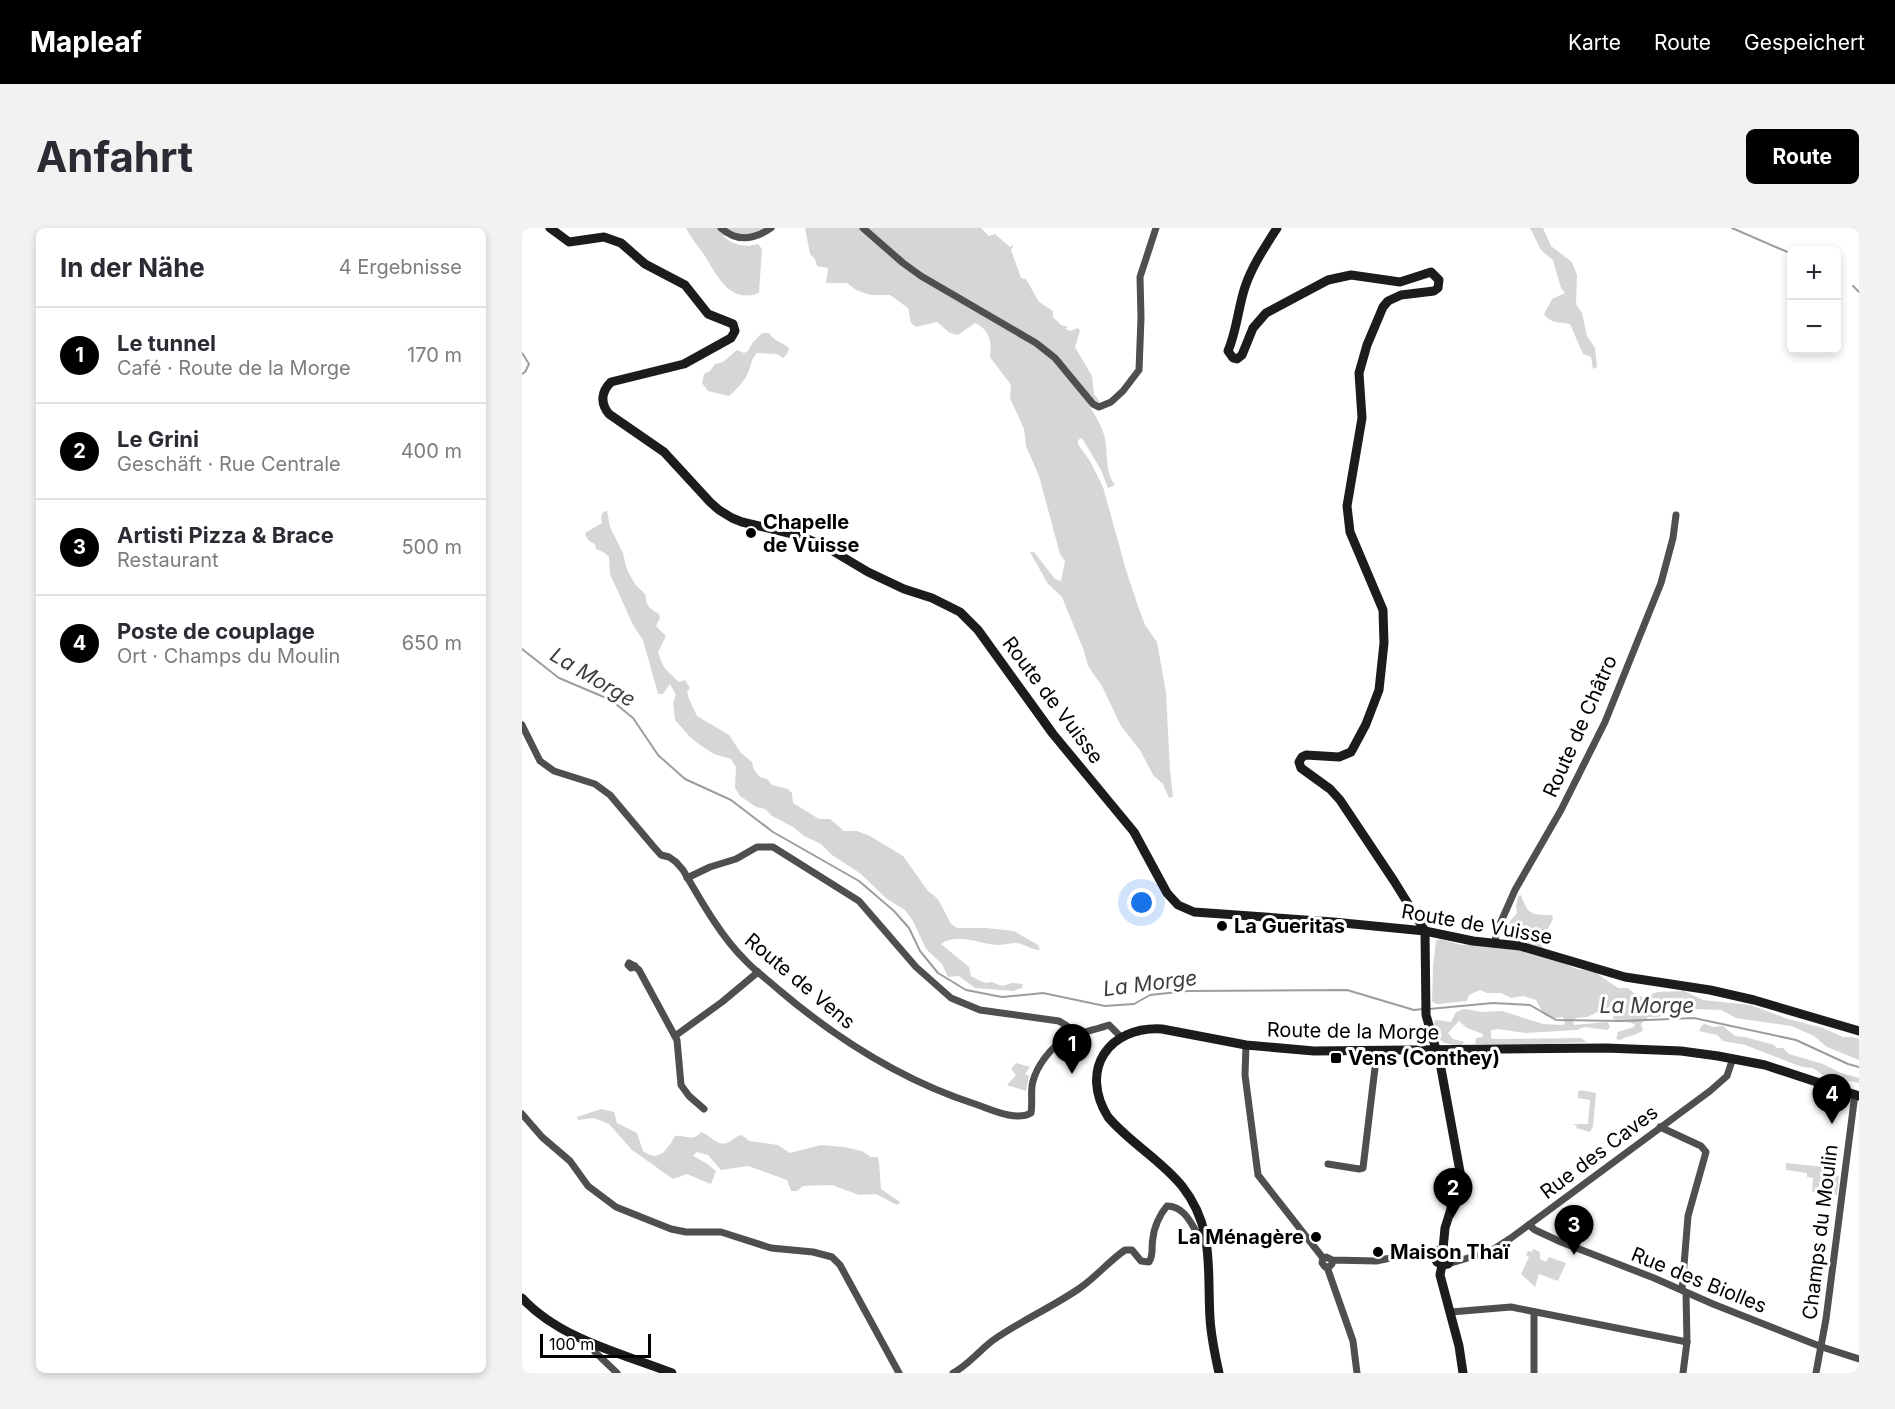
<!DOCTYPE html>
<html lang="de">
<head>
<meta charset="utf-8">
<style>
  :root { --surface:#fff; --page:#f2f2f3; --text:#2b2b33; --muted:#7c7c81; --line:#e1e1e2; --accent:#000 }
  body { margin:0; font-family:Inter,sans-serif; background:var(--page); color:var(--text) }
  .controls { position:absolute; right:18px; top:18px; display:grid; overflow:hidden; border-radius:9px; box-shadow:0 3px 9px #0003 }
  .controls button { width:54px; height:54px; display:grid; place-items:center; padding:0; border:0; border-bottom:2px solid var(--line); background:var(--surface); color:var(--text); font:30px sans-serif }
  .scale { position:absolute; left:18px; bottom:15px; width:111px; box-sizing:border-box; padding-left:6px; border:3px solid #000; border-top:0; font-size:16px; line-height:21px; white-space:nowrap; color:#000; -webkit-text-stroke:4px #fff; paint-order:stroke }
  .you { position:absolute; left:620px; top:675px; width:21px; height:21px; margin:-15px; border:4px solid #fff; border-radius:50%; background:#1a73e8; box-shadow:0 0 0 9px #1a73e833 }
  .badge { display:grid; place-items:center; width:39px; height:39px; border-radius:50%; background:var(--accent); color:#fff; font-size:20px; font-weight:700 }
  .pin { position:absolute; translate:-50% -50px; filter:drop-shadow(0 2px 3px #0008) }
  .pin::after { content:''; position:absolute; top:32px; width:21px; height:18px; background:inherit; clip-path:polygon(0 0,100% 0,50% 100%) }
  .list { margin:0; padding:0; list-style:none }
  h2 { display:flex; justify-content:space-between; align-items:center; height:78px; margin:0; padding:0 24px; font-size:26px }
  h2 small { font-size:20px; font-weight:400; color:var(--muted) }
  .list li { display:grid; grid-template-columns:39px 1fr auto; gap:18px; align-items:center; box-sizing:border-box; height:96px; padding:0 24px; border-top:2px solid var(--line) }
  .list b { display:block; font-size:22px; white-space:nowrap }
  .list p { margin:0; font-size:20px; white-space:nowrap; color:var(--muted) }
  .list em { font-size:20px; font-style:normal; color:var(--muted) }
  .map { position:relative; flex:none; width:1337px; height:1145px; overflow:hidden; border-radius:9px }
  header { display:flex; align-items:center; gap:36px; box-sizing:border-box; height:84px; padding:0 30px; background:var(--accent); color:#fff }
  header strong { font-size:28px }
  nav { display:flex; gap:33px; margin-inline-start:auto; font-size:21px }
  .intro { display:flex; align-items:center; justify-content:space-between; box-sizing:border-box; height:144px; padding:0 36px }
  h1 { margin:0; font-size:42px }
  .button { padding:15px 27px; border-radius:9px; background:var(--accent); color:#fff; font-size:21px; font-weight:700 }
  main { display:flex; gap:36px; padding:0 36px }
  aside { flex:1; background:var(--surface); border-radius:9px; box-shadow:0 3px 9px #0003 }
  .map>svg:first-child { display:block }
  .green { fill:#d6d6d6 }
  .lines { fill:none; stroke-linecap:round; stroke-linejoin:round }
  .stream { stroke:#9d9d9d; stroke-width:2 }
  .street { stroke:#4f4f4f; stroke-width:7 }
  .secondary { stroke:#1c1c1c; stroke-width:9 }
  .poi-dot { fill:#000; stroke:#fff; stroke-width:2 }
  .labels { text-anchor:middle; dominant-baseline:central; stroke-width:6; stroke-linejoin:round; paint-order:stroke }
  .poi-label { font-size:20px; font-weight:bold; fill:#000; stroke:#fff; text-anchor:start }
  .street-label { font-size:20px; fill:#000; stroke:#fff }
  .water-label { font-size:21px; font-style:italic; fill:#3e3e3e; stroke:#fff }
</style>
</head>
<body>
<header>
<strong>Mapleaf</strong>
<nav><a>Karte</a><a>Route</a><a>Gespeichert</a></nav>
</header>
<div class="intro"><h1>Anfahrt</h1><a class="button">Route</a></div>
<main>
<aside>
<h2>In der Nähe<small>4 Ergebnisse</small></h2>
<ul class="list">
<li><span class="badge">1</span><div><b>Le tunnel</b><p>Café · Route de la Morge</p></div><em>170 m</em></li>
<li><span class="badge">2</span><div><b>Le Grini</b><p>Geschäft · Rue Centrale</p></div><em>400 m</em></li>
<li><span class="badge">3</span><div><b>Artisti Pizza &amp; Brace</b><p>Restaurant</p></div><em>500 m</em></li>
<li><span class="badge">4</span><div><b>Poste de couplage</b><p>Ort · Champs du Moulin</p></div><em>650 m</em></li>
</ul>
</aside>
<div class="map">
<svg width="1337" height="1145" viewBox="0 0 1337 1145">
  <rect width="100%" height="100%" fill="#fff"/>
  <g class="green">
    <path d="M 164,0 L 245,0 L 223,8 L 204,6 L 201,8 C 212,17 222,20 236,16 L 240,21 L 237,65 C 208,76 195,48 183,28 C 177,19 169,10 164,0 Z"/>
    <path d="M 283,0 L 459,0 L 467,8 L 473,6 L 488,19 L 492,16 L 489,22 L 499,50 L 504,51 L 517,74 L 531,83 L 531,89 L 539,97 L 546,99 L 543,101 L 548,103 L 556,100 L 558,103 L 553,119 L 570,148 L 572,166 L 578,174 L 564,172 C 571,185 580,196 583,211 C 586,226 583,244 593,257 L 586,260 L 579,242 L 560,210 L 556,212 L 556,216 L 568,233 L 581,259 L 604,342 L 616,378 L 623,397 L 635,414 L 644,464 L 648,542 L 651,569 L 647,570 L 641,556 L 631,547 L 618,522 L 599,498 L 580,458 L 566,438 L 562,423 L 540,369 L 526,356 L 508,324 L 512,324 L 533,351 L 539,353 L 543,333 L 538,326 L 517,248 L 504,218 L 502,201 L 488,170 L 489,157 L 468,129 C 470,114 468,102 453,95 L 436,107 L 428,105 L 415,94 L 394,99 L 389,95 L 386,80 L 368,67 L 348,67 L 334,62 L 325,55 L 304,55 L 306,40 L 295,38 L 293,31 L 288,26 Z"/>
    <path d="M 1008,0 L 1021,0 L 1029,18 L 1050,34 L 1055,47 L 1054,76 L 1060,85 L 1065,108 L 1073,120 L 1075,139 L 1071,141 L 1069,129 L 1061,126 L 1048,96 C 1039,94 1028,96 1022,86 L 1030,71 L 1043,65 L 1039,60 L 1031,32 L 1019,22 Z"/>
    <path d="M 240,105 L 247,105 C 252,113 260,114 267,120 L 265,126 L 261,130 L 255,126 L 235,125 C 228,132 229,141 224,149 C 221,154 212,164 207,168 L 186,163 L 180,155 L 182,146 L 188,143 L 193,136 L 201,134 L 215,122 L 222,125 L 226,123 L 231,114 Z"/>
    <path d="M 85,283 L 88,299 L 101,325 L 105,342 L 113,356 L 124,367 C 122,376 129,382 137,386 L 138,390 L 134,398 L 144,408 L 136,424 C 142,443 144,441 157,454 L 163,452 L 168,460 L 165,464 L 167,471 L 175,488 L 207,507 L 219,525 L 230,534 L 232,542 L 238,549 L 245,551 L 250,557 L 266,561 L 270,565 L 271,575 L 297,591 L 308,591 L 322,603 L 335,603 L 348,608 L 381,628 L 406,663 L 416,671 L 429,696 L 435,700 L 464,700 L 492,703 L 516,717 L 518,722 C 509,722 503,716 495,715 C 488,715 482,717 475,717 C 458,716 435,704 419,716 L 447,739 L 449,748 L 456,752 L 464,755 L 470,754 L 480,758 L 490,755 L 501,756 L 500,760 L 491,763 L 453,760 L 437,748 L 426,749 L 420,736 L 404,721 L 391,693 L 383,682 L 365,671 L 339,646 L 310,627 L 299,616 L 282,608 L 271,599 L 250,588 L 243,581 L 234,579 L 218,568 L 213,560 L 214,539 L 209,531 L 192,526 L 178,517 L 168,509 L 153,492 L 151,474 L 154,467 L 148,456 L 141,466 L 136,466 L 121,412 L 111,397 L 88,346 L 87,329 L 83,325 L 74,321 L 73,316 C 67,314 65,311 63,305 L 80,295 L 79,290 L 81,284 Z"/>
    <path d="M 999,667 C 1006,687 1009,687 1030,687 L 1031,691 L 1018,715 L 1029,730 L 1055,741 L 1073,744 L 1090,756 L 1096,760 L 1106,760 L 1115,768 L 1122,769 L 1135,764 L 1162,763 L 1181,772 L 1228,777 L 1266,791 L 1301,800 L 1321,809 L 1330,809 L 1337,811 L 1337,832 L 1305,819 L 1292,808 L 1269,798 L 1214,790 L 1199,782 L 1176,781 L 1161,785 L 1146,773 L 1115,775 L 1111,778 L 1113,781 L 1138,779 L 1141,781 L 1142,785 L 1137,789 L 1126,789 L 1119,796 L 1121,802 C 1114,808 1106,807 1098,812 L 1094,811 L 1096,804 L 1112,799 L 1113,796 L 1091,791 L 1092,783 L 1097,780 L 1087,779 L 1065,789 L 1054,790 L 1051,793 L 1052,797 L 1085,794 L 1088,798 L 1086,802 L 1062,799 L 1055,802 L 1003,805 L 976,801 L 969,802 L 969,810 L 973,811 L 1059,810 L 1065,814 L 1005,817 L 953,816 L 954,810 L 961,809 L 961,806 L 945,800 L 937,793 L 926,805 L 931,811 L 943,814 L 939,817 C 923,817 911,813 912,794 L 914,792 L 929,794 L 934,784 L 942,781 L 961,784 L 980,783 L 1021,796 L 1041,797 L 1043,795 L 1041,789 L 1032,790 L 1022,787 L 1014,772 L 1001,768 L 989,770 L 979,765 L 965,765 L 958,762 L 947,767 L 945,773 L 916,776 L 912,775 L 910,773 L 911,738 L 914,713 L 918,711 L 940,717 L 990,712 L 992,708 L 986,702 L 985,697 L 995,685 L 994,678 L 996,668 Z"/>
    <path d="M 1183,796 L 1191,799 L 1201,798 L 1213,808 L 1223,809 L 1252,817 L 1255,820 L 1261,820 L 1267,826 L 1301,836 L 1319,845 L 1337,850 L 1337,855 L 1304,849 L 1291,840 L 1280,839 L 1223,817 L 1201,813 L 1195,807 L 1177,803 L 1180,797 Z"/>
    <path d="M 494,835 L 508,839 L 503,846 L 507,848 L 504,863 L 485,857 L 494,847 L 489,841 Z"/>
    <path d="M 1058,862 L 1074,865 L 1071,898 L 1068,904 L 1054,900 L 1055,898 L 1050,896 L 1066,896 L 1068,872 L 1056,870 L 1056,864 Z"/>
    <path d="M 79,881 L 92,884 L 95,895 L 115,905 L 121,923 L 128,927 L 133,928 L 141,925 L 149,915 L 153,908 C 163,906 170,915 179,904 C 189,907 195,920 207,914 C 212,911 214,908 220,907 L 227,913 L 256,917 L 268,925 L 299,917 L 322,919 L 340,923 L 349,929 L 356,929 C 358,940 358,950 359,961 L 378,974 L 378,975 L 375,977 L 354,966 L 337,967 L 310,957 L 281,958 L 275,963 L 269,963 L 265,952 L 226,938 L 199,942 L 186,927 L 175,924 L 171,928 L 184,935 L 194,943 L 189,956 L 165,946 L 151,951 L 110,922 L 87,896 L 72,890 L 56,892 L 55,889 Z"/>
    <path d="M 1264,935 L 1302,939 L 1296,961 L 1309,962 L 1310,947 L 1317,948 L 1315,967 L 1290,964 L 1291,950 L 1285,949 L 1285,945 L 1264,942 Z"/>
    <path d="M 1011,1021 L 1018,1024 L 1018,1031 L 1024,1034 L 1027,1029 L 1044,1035 L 1036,1053 L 1017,1046 L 1013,1059 L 999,1046 L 1007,1029 L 1004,1027 L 1006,1023 L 1010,1024 Z"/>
  </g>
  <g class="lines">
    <g class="stream">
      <path d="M 1210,0 L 1270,26"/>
      <path d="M 1314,46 L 1318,48"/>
      <path d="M 1331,58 L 1337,64"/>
      <path d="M 0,125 L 7,136 L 3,144 L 0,146"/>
      <path d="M 0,421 L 37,450 L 89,472 L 111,490 L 136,527 L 163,551 L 209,572 L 251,604 L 337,653 L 372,683 L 387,700 L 398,723 L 416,745 L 444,762 L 480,769 L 521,765 L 583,778 L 612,776 L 628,767 L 665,763 L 825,762 L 892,782 L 901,781"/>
      <path d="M 907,781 L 971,775 L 1008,777 L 1034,792 L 1100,793 L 1172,790 L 1274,812 L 1326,836 L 1337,839"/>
    </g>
    <g class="street">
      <path d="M 199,0 C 215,14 232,12 249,0"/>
      <path d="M 341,0 L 381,35 L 399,48 L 514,115 L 533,130 L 571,176 L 577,179 L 589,174 L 601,163 L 617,142 L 619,90 L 618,49 L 634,0"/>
      <path d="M 0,497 L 18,533 L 32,543 L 73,556 L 88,567 L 131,618 L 139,627 L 147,629 L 154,634 L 161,642 C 178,671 199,709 223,732 C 233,743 246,752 257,762 C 316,812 379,852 453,876 C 468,881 494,894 509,885 C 511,874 508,864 511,853 C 515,838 529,819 542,812 C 555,805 573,802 587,797 L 599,809"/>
      <path d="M 165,650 L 188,639 L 214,631 L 235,619 L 251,619 L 337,673 L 394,739 L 429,770 L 458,782 L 537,793 L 545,798 L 549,810"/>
      <path d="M 973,716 L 974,705 L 993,662 L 1039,582 L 1083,494 L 1139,355 L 1151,310 L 1154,287"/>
      <path d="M 113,738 L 109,740 L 106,737 L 107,735 C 111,737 114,739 117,742 L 155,812 L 159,857 L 167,868 L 182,881"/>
      <path d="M 153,808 L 200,774 L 236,744"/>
      <path d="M 724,817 L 723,847 L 736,947 L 801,1030"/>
      <path d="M 0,886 L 20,909 L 48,933 L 66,958 L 94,979 L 149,1001 L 164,1004 L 199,1004 L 249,1020 L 291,1024 L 310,1029 L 318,1037 L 377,1145"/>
      <path d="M 1138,899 L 1179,918 L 1184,924 L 1166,988 L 1160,1062"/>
      <path d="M 806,936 L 837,941 L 841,940 L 855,823"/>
      <path d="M 1007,997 L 1013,1002 L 1039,1014 L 1132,1050 L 1191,1076 L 1300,1119 L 1337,1131"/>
      <path d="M 810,1032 L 810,1036 L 807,1039 L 803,1039 L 800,1035 L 801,1030 L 804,1029 L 810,1032 L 854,1033 L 903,1023 L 914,1025"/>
      <path d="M 926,1036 L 969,1023 L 989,1010 L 1188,863 L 1205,848 L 1211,830"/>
      <path d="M 805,1039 L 831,1113 L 835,1145"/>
      <path d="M 929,1084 L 989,1079 L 1165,1114"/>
      <path d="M 72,1115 L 73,1124 L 95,1145"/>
      <path d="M 431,1145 C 446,1137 457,1123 470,1113 C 498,1093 529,1080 558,1060 C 574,1049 587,1033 603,1022 L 610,1022 L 619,1033 L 627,1034 C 632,1027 629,1018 631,1010 C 632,999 638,986 645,978 C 661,978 668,993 675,1005 L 678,1007 L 683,1006"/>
      <path d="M 1012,1145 L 1012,1084"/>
      <path d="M 1161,1145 L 1165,1114 L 1164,1065"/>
      <path d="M 1294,1145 L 1304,1091 L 1333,866"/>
    </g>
    <g class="secondary">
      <path d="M 28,0 L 47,14 L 82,9 L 99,15 L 123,36 L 163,57 L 186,86 L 211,96 L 213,103 L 209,110 L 162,136 L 89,154 C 79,164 78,175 87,186 L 142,224 L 188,274 L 197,282 L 210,290 L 220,294 L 279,308 L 304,319 L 346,344 L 382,361 L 410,370 L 438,384 L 456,402 L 531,506 L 612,604 L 645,665 L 656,677 L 672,684 L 811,694 L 903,703 L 951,713 L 998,718 L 1103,749 L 1188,762 L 1232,772 L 1337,803"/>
      <path d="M 755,0 C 743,19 730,38 723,59 C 716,80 715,102 706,123 L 711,130 L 715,131 L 720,127 L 731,100 L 744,85 L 806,52 L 829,47 L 878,54 L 909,44 L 917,52 L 916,60 L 912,63 L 879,67 L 866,73 L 861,79 L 845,117 L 837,145 L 840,190 L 825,278 L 828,304 L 861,382 L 862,415 L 857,462 L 844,496 L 829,524 L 817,529 L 784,527 L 780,529 L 777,534 L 779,540 L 808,561 L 818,572 L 872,653 L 903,703 L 904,787 L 918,835 L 939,949 L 923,1000 L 921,1021"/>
      <path d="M 920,1037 L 918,1047 L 937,1118 L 941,1145"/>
      <path d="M 920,1037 L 926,1036 L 930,1029 L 928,1023 L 921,1021"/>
      <path d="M 920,1037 L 915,1034 L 913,1029 L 916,1023 L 921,1021"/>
      <path d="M 0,1070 C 38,1111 99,1125 150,1145"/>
      <path d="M 697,1145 C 693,1127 689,1109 688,1090 C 685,1041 693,1000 660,958 C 638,931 608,915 586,889 C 557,842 586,798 640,801 L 724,817 L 792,823 L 1084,820 L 1159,823 L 1196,828 L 1243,837 L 1337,868"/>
    </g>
  </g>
  <g class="poi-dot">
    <circle cx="229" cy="305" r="6"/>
    <circle cx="700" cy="698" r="6"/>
    <rect x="808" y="824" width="12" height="12" rx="3"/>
    <circle cx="794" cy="1009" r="6"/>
    <circle cx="856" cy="1024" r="6"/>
  </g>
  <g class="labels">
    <g class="poi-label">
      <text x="241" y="294">Chapelle<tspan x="241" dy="23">de Vuisse</tspan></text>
      <text x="712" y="698">La Gueritas</text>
      <text x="826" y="830">Vens (Conthey)</text>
      <text x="782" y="1009" text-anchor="end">La Ménagère</text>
      <text x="868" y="1024">Maison Thaï</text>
    </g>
    <g class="street-label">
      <text transform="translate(531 472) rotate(53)">Route de Vuisse</text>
      <text transform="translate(1058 498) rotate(-66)">Route de Châtro</text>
      <text transform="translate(955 696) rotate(10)">Route de Vuisse</text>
      <text transform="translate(278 753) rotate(40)">Route de Vens</text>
      <text transform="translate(831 803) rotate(1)">Route de la Morge</text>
      <text transform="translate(1077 924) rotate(-37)">Rue des Caves</text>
      <text transform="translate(1298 1004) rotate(-83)">Champs du Moulin</text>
      <text transform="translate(1177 1052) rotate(22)">Rue des Biolles</text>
    </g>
    <g class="water-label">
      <text transform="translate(71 449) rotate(31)">La Morge</text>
      <text transform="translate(628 755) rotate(-7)">La Morge</text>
      <text x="1125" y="777">La Morge</text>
    </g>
  </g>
</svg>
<div class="controls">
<button>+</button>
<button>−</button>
</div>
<div class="scale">100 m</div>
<div class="you"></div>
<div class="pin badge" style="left:550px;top:846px">1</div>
<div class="pin badge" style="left:931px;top:990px">2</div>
<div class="pin badge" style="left:1052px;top:1027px">3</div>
<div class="pin badge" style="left:1310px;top:896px">4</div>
</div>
</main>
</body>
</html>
